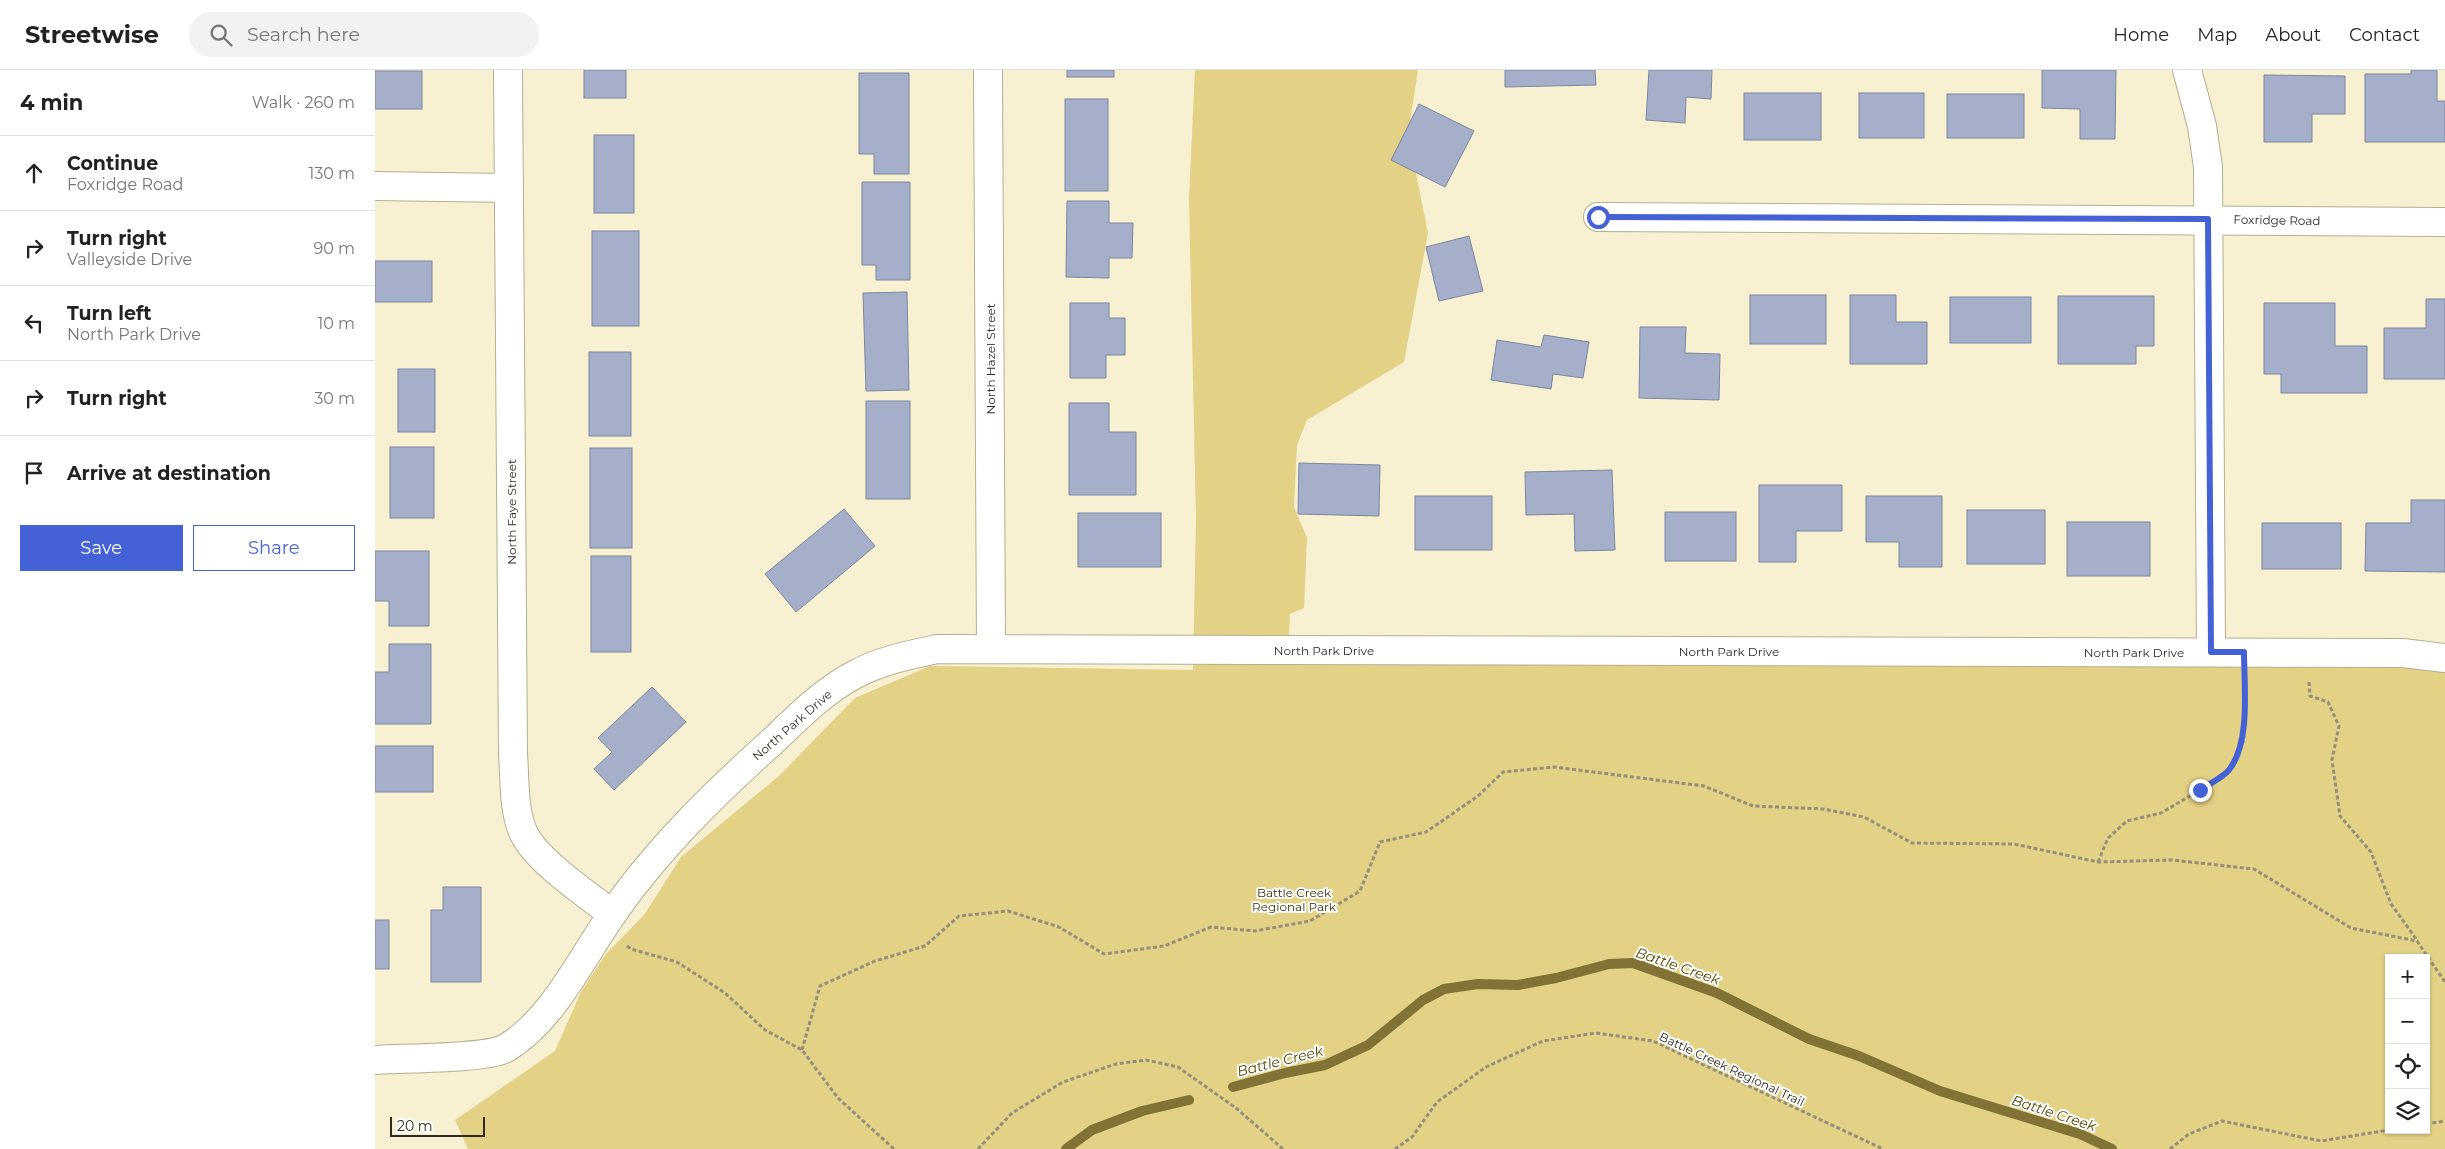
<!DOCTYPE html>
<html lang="en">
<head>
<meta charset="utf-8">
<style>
  :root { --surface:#fff; --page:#f2f2f2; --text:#222; --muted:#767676; --line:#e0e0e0; --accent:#4462d5 }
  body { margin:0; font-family:Montserrat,sans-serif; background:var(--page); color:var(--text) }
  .controls { position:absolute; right:15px; bottom:15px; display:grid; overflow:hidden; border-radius:0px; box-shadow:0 1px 4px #0004 }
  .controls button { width:45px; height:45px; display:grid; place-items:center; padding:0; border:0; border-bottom:1px solid var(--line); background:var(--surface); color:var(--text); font:25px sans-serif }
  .scale { position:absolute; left:15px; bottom:12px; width:95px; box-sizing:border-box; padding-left:5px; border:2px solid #2d2b1f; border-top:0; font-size:14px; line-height:18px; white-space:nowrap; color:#2d2b1f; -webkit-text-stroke:4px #fff; paint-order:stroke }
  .stop { position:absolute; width:15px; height:15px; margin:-11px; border:4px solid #4462d5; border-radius:50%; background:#fff }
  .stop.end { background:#4462d5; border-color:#fff; box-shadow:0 1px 5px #0008 }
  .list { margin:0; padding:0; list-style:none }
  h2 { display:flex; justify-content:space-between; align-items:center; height:65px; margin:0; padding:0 20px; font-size:21px }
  h2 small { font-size:16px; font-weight:400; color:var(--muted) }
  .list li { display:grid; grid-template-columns:32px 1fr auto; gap:15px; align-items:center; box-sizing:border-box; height:75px; padding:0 20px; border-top:1px solid var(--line) }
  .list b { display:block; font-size:19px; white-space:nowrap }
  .list p { margin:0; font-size:16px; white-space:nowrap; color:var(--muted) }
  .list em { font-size:16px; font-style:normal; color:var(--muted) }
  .actions { display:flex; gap:10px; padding:15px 20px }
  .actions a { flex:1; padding:11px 0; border:1px solid var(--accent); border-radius:0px; text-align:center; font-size:18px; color:var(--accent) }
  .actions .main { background:var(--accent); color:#fff }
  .icon { flex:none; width:28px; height:28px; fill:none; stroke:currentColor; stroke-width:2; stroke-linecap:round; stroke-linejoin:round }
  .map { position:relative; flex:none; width:2070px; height:1079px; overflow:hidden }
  header { display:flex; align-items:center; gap:30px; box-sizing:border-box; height:70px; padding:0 25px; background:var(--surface); border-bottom:1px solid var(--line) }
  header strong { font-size:24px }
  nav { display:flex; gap:28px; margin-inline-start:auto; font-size:18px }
  .search { width:350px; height:45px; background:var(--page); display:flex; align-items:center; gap:12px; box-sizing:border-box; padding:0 18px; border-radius:28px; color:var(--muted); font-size:19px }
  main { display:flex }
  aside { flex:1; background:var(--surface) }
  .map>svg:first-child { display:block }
  .green { fill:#e3d185; fill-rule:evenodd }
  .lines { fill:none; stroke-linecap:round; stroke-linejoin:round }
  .stream { stroke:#817336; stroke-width:10 }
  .building { fill:#a5afca; stroke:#7c86a0 }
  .minor-casing { stroke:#b5ae91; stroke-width:30 }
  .path { stroke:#94907a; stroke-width:3; stroke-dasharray:4 2.5; stroke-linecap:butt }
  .minor { stroke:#fff; stroke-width:28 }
  .route { stroke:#4462d5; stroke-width:6 }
  .labels { text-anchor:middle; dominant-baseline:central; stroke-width:4; stroke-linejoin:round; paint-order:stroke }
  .street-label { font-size:12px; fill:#2d2b1f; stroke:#fff }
  .park-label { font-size:12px; fill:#3b330f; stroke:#fff }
  .water-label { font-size:14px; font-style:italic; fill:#554704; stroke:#fff }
</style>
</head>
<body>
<header>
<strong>Streetwise</strong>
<div class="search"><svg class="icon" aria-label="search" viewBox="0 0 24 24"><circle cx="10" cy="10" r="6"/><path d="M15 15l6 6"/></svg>Search here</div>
<nav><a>Home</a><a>Map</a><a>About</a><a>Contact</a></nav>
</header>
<main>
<aside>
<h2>4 min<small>Walk · 260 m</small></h2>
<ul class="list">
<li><svg class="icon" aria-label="ahead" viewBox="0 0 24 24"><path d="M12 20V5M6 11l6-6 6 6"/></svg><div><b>Continue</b><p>Foxridge Road</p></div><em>130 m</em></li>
<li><svg class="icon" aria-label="right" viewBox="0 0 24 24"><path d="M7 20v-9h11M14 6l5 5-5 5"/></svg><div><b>Turn right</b><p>Valleyside Drive</p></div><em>90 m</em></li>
<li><svg class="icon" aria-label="left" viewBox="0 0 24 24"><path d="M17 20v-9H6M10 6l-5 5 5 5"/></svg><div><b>Turn left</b><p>North Park Drive</p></div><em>10 m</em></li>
<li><svg class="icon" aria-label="right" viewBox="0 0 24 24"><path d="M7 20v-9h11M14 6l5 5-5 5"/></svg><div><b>Turn right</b></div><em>30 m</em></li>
<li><svg class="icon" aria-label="arrive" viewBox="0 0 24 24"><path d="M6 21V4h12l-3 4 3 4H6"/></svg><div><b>Arrive at destination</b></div></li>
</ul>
<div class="actions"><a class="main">Save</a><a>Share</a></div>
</aside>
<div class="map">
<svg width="2070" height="1079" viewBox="0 0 2070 1079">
  <rect width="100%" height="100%" fill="#f7f0d1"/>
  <path class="green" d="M 820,0 L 1043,0 L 1033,64 L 1053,163 L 1029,292 L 932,350 L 922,375 L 919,437 L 932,468 L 929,538 L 915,544 L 913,580 L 2070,583 L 2070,1079 L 93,1079 L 80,1050 L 180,981 L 206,922 L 231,884 L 269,845 L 306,787 L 405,705 L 480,628 L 555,596 L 818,600 L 821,449 L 814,128 ZM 2014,888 L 2051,888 L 2051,1060 L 2014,1060 Z"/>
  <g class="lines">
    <g class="stream">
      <path d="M 858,1017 L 910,1003 L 950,995 L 993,975 L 1048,930 L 1069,919 L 1103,914 L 1143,915 L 1181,908 L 1234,894 L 1258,893 L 1342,923 L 1434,969 L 1484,986 L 1565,1021 L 1705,1064 L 1737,1079"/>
      <path d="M 691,1079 L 717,1060 L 767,1041 L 814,1030"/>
    </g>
  </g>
  <g class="building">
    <rect x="209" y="0" width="42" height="28"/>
    <rect x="692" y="0" width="47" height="7"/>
    <path d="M 1130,0 L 1220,0 L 1221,15 L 1130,17 Z"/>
    <path d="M 1274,0 L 1337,0 L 1336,29 L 1311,27 L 1310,53 L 1271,50 Z"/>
    <path d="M 1667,0 L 1741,0 L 1740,69 L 1705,69 L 1705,39 L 1667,38 Z"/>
    <path d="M 2036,0 L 2062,0 L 2062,31 L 2070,31 L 2070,72 L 1990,72 L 1990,4 L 2036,4 Z"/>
    <rect x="0" y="1" width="47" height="38"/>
    <path d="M 484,3 L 534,3 L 534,104 L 499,104 L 499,84 L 484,84 Z"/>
    <path d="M 1889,5 L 1970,6 L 1970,44 L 1937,44 L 1937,72 L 1889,72 Z"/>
    <rect x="1369" y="23" width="77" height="47"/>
    <rect x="1484" y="23" width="65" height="45"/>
    <rect x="1572" y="24" width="77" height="44"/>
    <rect x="690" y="29" width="43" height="92"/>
    <path d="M 1044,34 L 1099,61 L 1070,117 L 1016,90 Z"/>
    <rect x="219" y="65" width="40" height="78"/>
    <path d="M 487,112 L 535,112 L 535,210 L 501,210 L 501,195 L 487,195 Z"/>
    <path d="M 692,131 L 734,131 L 734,153 L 758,153 L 757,188 L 734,188 L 734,208 L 691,207 Z"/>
    <rect x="217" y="161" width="47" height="95"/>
    <path d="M 1094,166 L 1108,221 L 1064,231 L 1051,177 Z"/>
    <rect x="0" y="191" width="57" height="41"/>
    <path d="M 532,222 L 534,320 L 491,321 L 488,223 Z"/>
    <rect x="1375" y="225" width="76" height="49"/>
    <path d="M 1475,225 L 1521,225 L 1521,252 L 1552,252 L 1552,294 L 1475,294 Z"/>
    <path d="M 1683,226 L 1779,226 L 1779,276 L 1761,276 L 1761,294 L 1683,294 Z"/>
    <rect x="1575" y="227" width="81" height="46"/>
    <path d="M 2051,229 L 2070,229 L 2070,309 L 2009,309 L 2009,258 L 2051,258 Z"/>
    <path d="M 695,233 L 734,233 L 734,248 L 750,248 L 750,285 L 731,285 L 731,308 L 695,308 Z"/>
    <path d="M 1889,233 L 1960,233 L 1960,276 L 1992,276 L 1992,323 L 1906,323 L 1906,304 L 1889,304 Z"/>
    <path d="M 1265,257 L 1311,257 L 1310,283 L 1345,284 L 1344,330 L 1264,328 Z"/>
    <path d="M 1169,265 L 1214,272 L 1208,308 L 1178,304 L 1176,319 L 1116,310 L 1122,270 L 1166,277 Z"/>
    <rect x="214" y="282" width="42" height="84"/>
    <rect x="23" y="299" width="37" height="63"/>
    <rect x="491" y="331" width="44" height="98"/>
    <path d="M 694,333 L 734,333 L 734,362 L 761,362 L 761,425 L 694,425 Z"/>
    <rect x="15" y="377" width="44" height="71"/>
    <rect x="215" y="378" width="42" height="100"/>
    <path d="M 924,393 L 1005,395 L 1004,446 L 923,444 Z"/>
    <path d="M 1237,400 L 1240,480 L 1200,481 L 1199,444 L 1151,445 L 1150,402 Z"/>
    <path d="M 1384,415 L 1467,415 L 1467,461 L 1421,461 L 1421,492 L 1384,492 Z"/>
    <rect x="1040" y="426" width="77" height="54"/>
    <path d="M 1491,426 L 1567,426 L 1567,497 L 1524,497 L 1524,472 L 1491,472 Z"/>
    <path d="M 2036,430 L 2070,430 L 2070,502 L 1990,501 L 1991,453 L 2036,453 Z"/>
    <path d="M 469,439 L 500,476 L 421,542 L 390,504 Z"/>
    <rect x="1592" y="440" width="78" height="54"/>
    <rect x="1290" y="442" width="71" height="49"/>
    <rect x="703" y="443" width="83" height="54"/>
    <rect x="1692" y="452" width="83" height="54"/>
    <rect x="1887" y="453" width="79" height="46"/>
    <path d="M 0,481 L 54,481 L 54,556 L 14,556 L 14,531 L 0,531 Z"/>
    <rect x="216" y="486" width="40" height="96"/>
    <path d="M 14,574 L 56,574 L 56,654 L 0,654 L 0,602 L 14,602 Z"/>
    <path d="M 277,617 L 311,652 L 239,720 L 219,699 L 237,682 L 223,668 Z"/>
    <rect x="0" y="676" width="58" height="46"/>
    <path d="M 68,817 L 106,817 L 106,912 L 56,912 L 56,840 L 68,840 Z"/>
    <rect x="0" y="850" width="14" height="49"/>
  </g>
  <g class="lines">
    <defs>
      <g id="minor">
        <path d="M 133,0 L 138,684 C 140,709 138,741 149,764 C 163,792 212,824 237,844"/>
        <path d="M 613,0 L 616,579"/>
        <path d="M 1812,0 L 1827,56 L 1833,97 L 1836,582"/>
        <path d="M 0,116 L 134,118"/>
        <path d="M 1223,147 L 2070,152"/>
        <path d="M 0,990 C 27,988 112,989 131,978 C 177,951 206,889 236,846 C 281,780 341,722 400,669 C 424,646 449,621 479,605 C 504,591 534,585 562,579 L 2028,583 L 2070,588"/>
      </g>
    </defs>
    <use href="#minor" class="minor-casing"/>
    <g class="path">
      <path d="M 1934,612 L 1935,626 L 1953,632 L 1964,656 L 1957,690 L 1965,746 L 1996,782 L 2016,834 L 2042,870"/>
      <path d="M 1723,792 L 1733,768 L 1752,751 L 1786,743 L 1825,720 L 1854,700 L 1868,672 L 1869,613"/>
      <path d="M 252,876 L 256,879 L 302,892 L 350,923 L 390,960 L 427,980 L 463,1028 L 519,1079"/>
      <path d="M 427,980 L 445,916 L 500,891 L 550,876 L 584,846 L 633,841 L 684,857 L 729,884 L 789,876 L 836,857 L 880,861 L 935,851 L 985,821 L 1005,772 L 1051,762 L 1103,726 L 1128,702 L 1179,697 L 1329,716 L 1378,736 L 1448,739 L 1489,747 L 1537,773 L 1639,774 L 1723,792 L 1797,790 L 1879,799 L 1976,858 L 2042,871 L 2070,912"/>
      <path d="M 2051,1054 L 2070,1051"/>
      <path d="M 603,1079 L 637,1043 L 688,1012 L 741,994 L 771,990 L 803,997 L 861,1038 L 908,1079"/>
      <path d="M 1020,1079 L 1037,1067 L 1062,1032 L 1111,997 L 1168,971 L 1221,963 L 1278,971 L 1508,1079"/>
      <path d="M 1795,1079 L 1814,1064 L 1847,1051 L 1946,1071 L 2014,1060"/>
    </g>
    <use href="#minor" class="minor"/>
  </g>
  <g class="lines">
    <path class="route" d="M 1223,147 L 1833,149 L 1836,582 L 1869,582 C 1869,616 1876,672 1854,700 C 1847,708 1834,714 1825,720"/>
  </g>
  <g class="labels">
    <g class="street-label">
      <text transform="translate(1902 150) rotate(1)">Foxridge Road</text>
      <text transform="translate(615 289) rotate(-90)">North Hazel Street</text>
      <text transform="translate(136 442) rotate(-90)">North Faye Street</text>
      <text x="949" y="580">North Park Drive</text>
      <text x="1354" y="581">North Park Drive</text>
      <text x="1759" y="582">North Park Drive</text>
      <text transform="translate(417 655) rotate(-41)">North Park Drive</text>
      <text transform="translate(1357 999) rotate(25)">Battle Creek Regional Trail</text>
    </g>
    <g class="park-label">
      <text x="919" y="822">Battle Creek<tspan x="919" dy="14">Regional Park</tspan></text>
    </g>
    <g class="water-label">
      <text transform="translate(1303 896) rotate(19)">Battle Creek</text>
      <text transform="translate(905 991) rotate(-14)">Battle Creek</text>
      <text transform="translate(1679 1043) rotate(18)">Battle Creek</text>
    </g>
  </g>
</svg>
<div class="controls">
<button>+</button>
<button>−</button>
<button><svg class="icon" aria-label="locate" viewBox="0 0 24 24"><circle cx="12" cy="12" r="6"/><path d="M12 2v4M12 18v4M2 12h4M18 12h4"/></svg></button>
<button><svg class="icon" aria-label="layers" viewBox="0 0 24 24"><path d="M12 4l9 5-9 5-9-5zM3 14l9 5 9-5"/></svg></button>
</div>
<div class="scale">20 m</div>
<div class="stop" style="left:1223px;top:147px"></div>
<div class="stop end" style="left:1825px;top:720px"></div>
</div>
</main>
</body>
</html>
